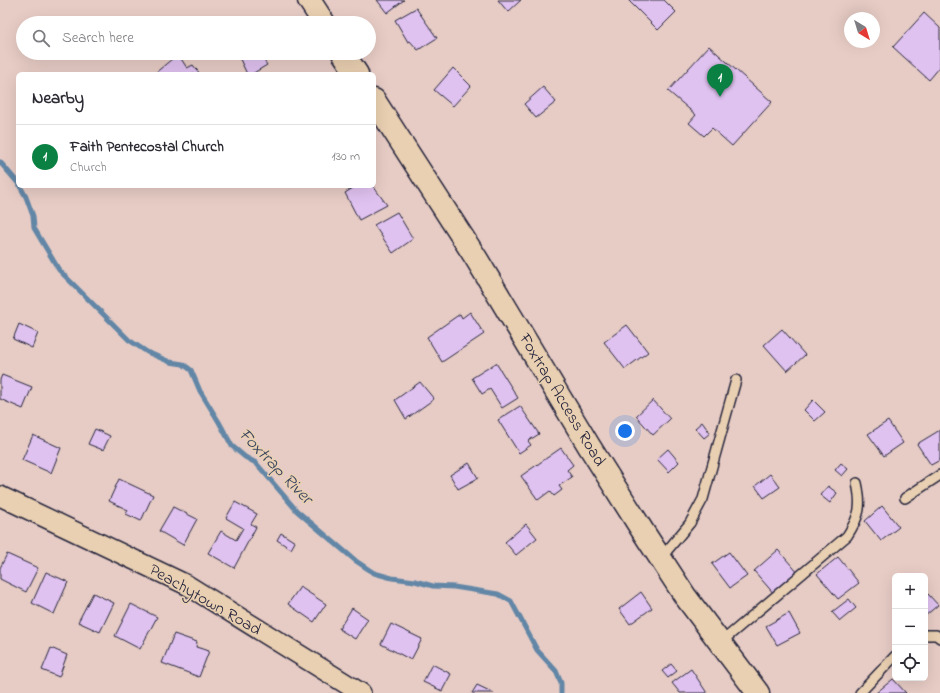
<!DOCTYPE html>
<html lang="en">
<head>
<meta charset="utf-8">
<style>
  :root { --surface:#fff; --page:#f7f7f7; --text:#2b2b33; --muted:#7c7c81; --line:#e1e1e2; --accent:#0b8043 }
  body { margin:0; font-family:"Indie Flower",sans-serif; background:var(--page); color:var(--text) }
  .controls { position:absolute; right:12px; bottom:12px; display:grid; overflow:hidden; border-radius:6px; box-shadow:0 4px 16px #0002 }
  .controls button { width:36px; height:36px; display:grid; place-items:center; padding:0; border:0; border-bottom:1px solid var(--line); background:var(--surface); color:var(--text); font:20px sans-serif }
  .compass { position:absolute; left:844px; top:12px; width:36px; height:36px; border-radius:50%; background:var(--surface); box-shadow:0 4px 16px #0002; rotate:142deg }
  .you { position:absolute; left:625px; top:431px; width:14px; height:14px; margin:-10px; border:3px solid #fff; border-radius:50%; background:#1a73e8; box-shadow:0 0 0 6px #1a73e833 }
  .badge { display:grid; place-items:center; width:26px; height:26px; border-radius:50%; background:var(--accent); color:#fff; font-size:13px; font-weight:700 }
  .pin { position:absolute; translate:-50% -33px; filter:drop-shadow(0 1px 2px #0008) }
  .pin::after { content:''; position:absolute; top:21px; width:14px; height:12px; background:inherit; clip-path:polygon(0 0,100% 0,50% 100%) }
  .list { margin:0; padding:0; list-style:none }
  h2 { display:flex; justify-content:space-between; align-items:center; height:52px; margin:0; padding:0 16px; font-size:17px }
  h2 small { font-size:13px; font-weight:400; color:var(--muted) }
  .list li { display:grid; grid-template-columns:26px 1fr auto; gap:12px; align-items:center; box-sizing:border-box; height:64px; padding:0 16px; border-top:1px solid var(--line) }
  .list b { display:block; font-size:15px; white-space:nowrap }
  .list p { margin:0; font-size:13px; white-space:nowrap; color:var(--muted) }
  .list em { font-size:13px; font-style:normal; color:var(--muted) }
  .icon { flex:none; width:22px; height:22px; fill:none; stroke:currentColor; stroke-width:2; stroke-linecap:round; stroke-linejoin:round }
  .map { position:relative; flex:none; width:940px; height:693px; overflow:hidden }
  .search { position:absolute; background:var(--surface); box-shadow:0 4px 16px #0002; left:16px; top:16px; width:360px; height:44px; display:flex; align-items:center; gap:10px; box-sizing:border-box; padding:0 14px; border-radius:22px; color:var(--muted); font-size:15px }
  .panel { position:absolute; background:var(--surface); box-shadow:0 4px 16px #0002; left:16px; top:72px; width:360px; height:116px; border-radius:6px }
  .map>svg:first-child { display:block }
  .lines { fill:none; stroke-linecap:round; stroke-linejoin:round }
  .stream { stroke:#6286a6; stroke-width:5 }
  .building { fill:#e0c2f0; stroke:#22223b }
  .lane-casing { stroke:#22223b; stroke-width:12 }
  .street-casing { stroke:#22223b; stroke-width:22 }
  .secondary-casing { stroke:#22223b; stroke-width:25 }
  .lane { stroke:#ead0b2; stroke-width:9 }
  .street { stroke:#ead0b2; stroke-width:19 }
  .secondary { stroke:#ead0b2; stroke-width:22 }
  .labels { text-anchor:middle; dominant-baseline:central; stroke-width:3; stroke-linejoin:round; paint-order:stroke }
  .street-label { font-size:17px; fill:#22223b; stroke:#ead0b2 }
  .water-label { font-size:18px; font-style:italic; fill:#37435f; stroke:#ead0b2 }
</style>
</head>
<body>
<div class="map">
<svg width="940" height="693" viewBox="0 0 940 693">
  <rect width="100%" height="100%" fill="#e7ccc5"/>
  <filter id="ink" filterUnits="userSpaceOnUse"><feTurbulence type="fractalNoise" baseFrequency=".025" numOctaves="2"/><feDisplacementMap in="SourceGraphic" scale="8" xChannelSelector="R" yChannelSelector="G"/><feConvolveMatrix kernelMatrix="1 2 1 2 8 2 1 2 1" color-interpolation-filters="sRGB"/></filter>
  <g filter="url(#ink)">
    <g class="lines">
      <g class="stream">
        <path d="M 0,162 L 18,183"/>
        <path d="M 20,186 L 26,197 L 33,216 L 34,228 L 59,270 L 129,340 L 147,352 L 170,362 L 183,364 L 191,370 L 200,391 L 219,422 L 232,446 L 245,457 L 256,463 L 297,511 L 356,561 L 374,573 L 392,578 L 415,581 L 433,586 L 454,587 L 498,594 L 511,601 L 537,650 L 556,671 L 561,683 L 561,693"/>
      </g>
    </g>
    <g class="building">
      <path d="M 377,0 L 404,0 L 387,13 Z"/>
      <path d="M 498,0 L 521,0 L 508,12 Z"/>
      <path d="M 628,0 L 664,0 L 676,12 L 658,30 Z"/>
      <path d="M 416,8 L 437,38 L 418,50 L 410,41 L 408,42 L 395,20 Z"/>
      <path d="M 924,13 L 940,28 L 940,67 L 929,80 L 893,47 Z"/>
      <path d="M 709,46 L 772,102 L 732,146 L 712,128 L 704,136 L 689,123 L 696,115 L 668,91 Z"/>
      <path d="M 237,53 L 259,53 L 267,65 L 252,74 L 247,74 Z"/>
      <path d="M 178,54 L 187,68 L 193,65 L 200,74 L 154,74 Z"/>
      <path d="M 453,68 L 471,86 L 453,106 L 434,90 Z"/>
      <path d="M 543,87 L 556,102 L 536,118 L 524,104 Z"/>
      <path d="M 356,186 L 373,186 L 387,205 L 359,220 L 345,193 Z"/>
      <path d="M 397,212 L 413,239 L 393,253 L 374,225 Z"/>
      <path d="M 470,312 L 484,334 L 442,362 L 427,337 L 460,314 L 462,318 Z"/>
      <path d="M 19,324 L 38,333 L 32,348 L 13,339 Z"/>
      <path d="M 627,325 L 648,352 L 625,369 L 604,342 Z"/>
      <path d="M 782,329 L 805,355 L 787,371 L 764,345 Z"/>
      <path d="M 496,363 L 518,398 L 502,408 L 490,389 L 482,394 L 472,378 Z"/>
      <path d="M 2,375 L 32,387 L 23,409 L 0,399 L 0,380 Z"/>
      <path d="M 420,382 L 434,399 L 406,419 L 395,400 Z"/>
      <path d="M 653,400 L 670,419 L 653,435 L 636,416 Z"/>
      <path d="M 813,400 L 825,412 L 815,421 L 804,410 Z"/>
      <path d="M 520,406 L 539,434 L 528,441 L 531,445 L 519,453 L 498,420 Z"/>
      <path d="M 888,421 L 903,443 L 884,456 L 868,434 Z"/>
      <path d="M 702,422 L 710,433 L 704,438 L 695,428 Z"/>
      <path d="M 95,429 L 110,436 L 103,450 L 88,444 Z"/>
      <path d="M 940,430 L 940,460 L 931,465 L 917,444 Z"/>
      <path d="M 33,435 L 61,448 L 51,473 L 22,460 Z"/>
      <path d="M 561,448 L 573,465 L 567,470 L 572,477 L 559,486 L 562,490 L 554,496 L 550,491 L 538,500 L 521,476 Z"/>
      <path d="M 668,449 L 679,462 L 669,472 L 657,459 Z"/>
      <path d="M 469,463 L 478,478 L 458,489 L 450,475 Z"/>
      <path d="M 841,463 L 848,469 L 842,476 L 835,470 Z"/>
      <path d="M 770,474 L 780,487 L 764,498 L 755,486 Z"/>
      <path d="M 119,479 L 153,495 L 141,521 L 126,514 L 128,510 L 109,501 Z"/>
      <path d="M 828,486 L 837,493 L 830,503 L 820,495 Z"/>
      <path d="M 235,502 L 257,514 L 251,524 L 256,527 L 234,568 L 208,553 L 221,531 L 236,540 L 243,528 L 226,518 Z"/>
      <path d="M 882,506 L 899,527 L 881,541 L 865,521 Z"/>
      <path d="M 173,507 L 197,519 L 183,545 L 159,531 Z"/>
      <path d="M 526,524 L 537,538 L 516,555 L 505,542 Z"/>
      <path d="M 281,533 L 295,542 L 291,549 L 277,540 Z"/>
      <path d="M 778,550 L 799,574 L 775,595 L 754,571 Z"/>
      <path d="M 729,552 L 747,576 L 730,588 L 712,564 Z"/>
      <path d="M 7,554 L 38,568 L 26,592 L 0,579 L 0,568 Z"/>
      <path d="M 838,557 L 859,583 L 838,599 L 817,574 Z"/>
      <path d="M 46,572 L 68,582 L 54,614 L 32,603 Z"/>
      <path d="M 300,587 L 326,604 L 314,622 L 288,604 Z"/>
      <path d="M 641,592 L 652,608 L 630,624 L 619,609 Z"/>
      <path d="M 93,593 L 114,603 L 100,632 L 78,622 Z"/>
      <path d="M 928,594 L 938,605 L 925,616 L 925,597 Z"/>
      <path d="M 849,599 L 856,608 L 840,621 L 832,612 Z"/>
      <path d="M 131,604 L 157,617 L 140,649 L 115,636 Z"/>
      <path d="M 352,608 L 368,619 L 355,639 L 339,629 Z"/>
      <path d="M 789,613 L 800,633 L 777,645 L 766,626 Z"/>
      <path d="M 391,624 L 422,639 L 411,660 L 381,644 Z"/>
      <path d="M 174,634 L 197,642 L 196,647 L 209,651 L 199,677 L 162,663 Z"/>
      <path d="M 51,648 L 67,655 L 59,677 L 42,670 Z"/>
      <path d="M 432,664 L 451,674 L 442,691 L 423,682 Z"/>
      <path d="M 671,664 L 677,671 L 668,678 L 662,671 Z"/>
      <path d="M 691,669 L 707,693 L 680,693 L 672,683 Z"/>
      <path d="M 893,679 L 906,693 L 876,693 Z"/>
      <path d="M 477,685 L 494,693 L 472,693 Z"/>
    </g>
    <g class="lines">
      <defs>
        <g id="lane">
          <path d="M 905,498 L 940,475"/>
          <path d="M 661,558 L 690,523 L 703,499 L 736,380"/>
          <path d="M 925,635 L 936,635 L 940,638"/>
          <path d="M 720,643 L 847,536 C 860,516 862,506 857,483"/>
          <path d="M 860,693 L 895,656"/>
        </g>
        <path id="street" d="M 0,496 L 187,585 L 361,693"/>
        <g id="secondary">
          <path d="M 309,0 L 324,23"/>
          <path d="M 343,53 L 357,74"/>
          <path d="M 374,100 L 476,258 L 589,446 L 642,530 L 685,596 L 758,693"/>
        </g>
      </defs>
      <use href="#lane" class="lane-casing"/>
      <use href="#street" class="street-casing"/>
      <use href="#secondary" class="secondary-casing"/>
      <use href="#lane" class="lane"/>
      <use href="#street" class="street"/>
      <use href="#secondary" class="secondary"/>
    </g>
  </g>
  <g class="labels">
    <g class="street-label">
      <text transform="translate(562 400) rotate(59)">Foxtrap Access Road</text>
      <text transform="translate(205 600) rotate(30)">Peachytown Road</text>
    </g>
    <g class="water-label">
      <text transform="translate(275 467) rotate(46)">Foxtrap River</text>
    </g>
  </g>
</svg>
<div class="controls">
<button>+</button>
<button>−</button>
<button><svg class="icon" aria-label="locate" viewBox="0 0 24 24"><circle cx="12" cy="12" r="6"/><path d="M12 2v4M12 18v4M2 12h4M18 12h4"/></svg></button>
</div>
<svg class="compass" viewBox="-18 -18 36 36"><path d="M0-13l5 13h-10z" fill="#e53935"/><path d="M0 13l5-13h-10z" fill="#7c7c81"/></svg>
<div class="you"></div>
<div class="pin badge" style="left:720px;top:97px">1</div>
<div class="search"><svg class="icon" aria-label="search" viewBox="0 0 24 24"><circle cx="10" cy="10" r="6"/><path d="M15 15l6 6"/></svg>Search here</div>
<section class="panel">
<h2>Nearby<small></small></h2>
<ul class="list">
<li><span class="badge">1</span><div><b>Faith Pentecostal Church</b><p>Church</p></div><em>130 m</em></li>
</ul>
</section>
</div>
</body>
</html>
